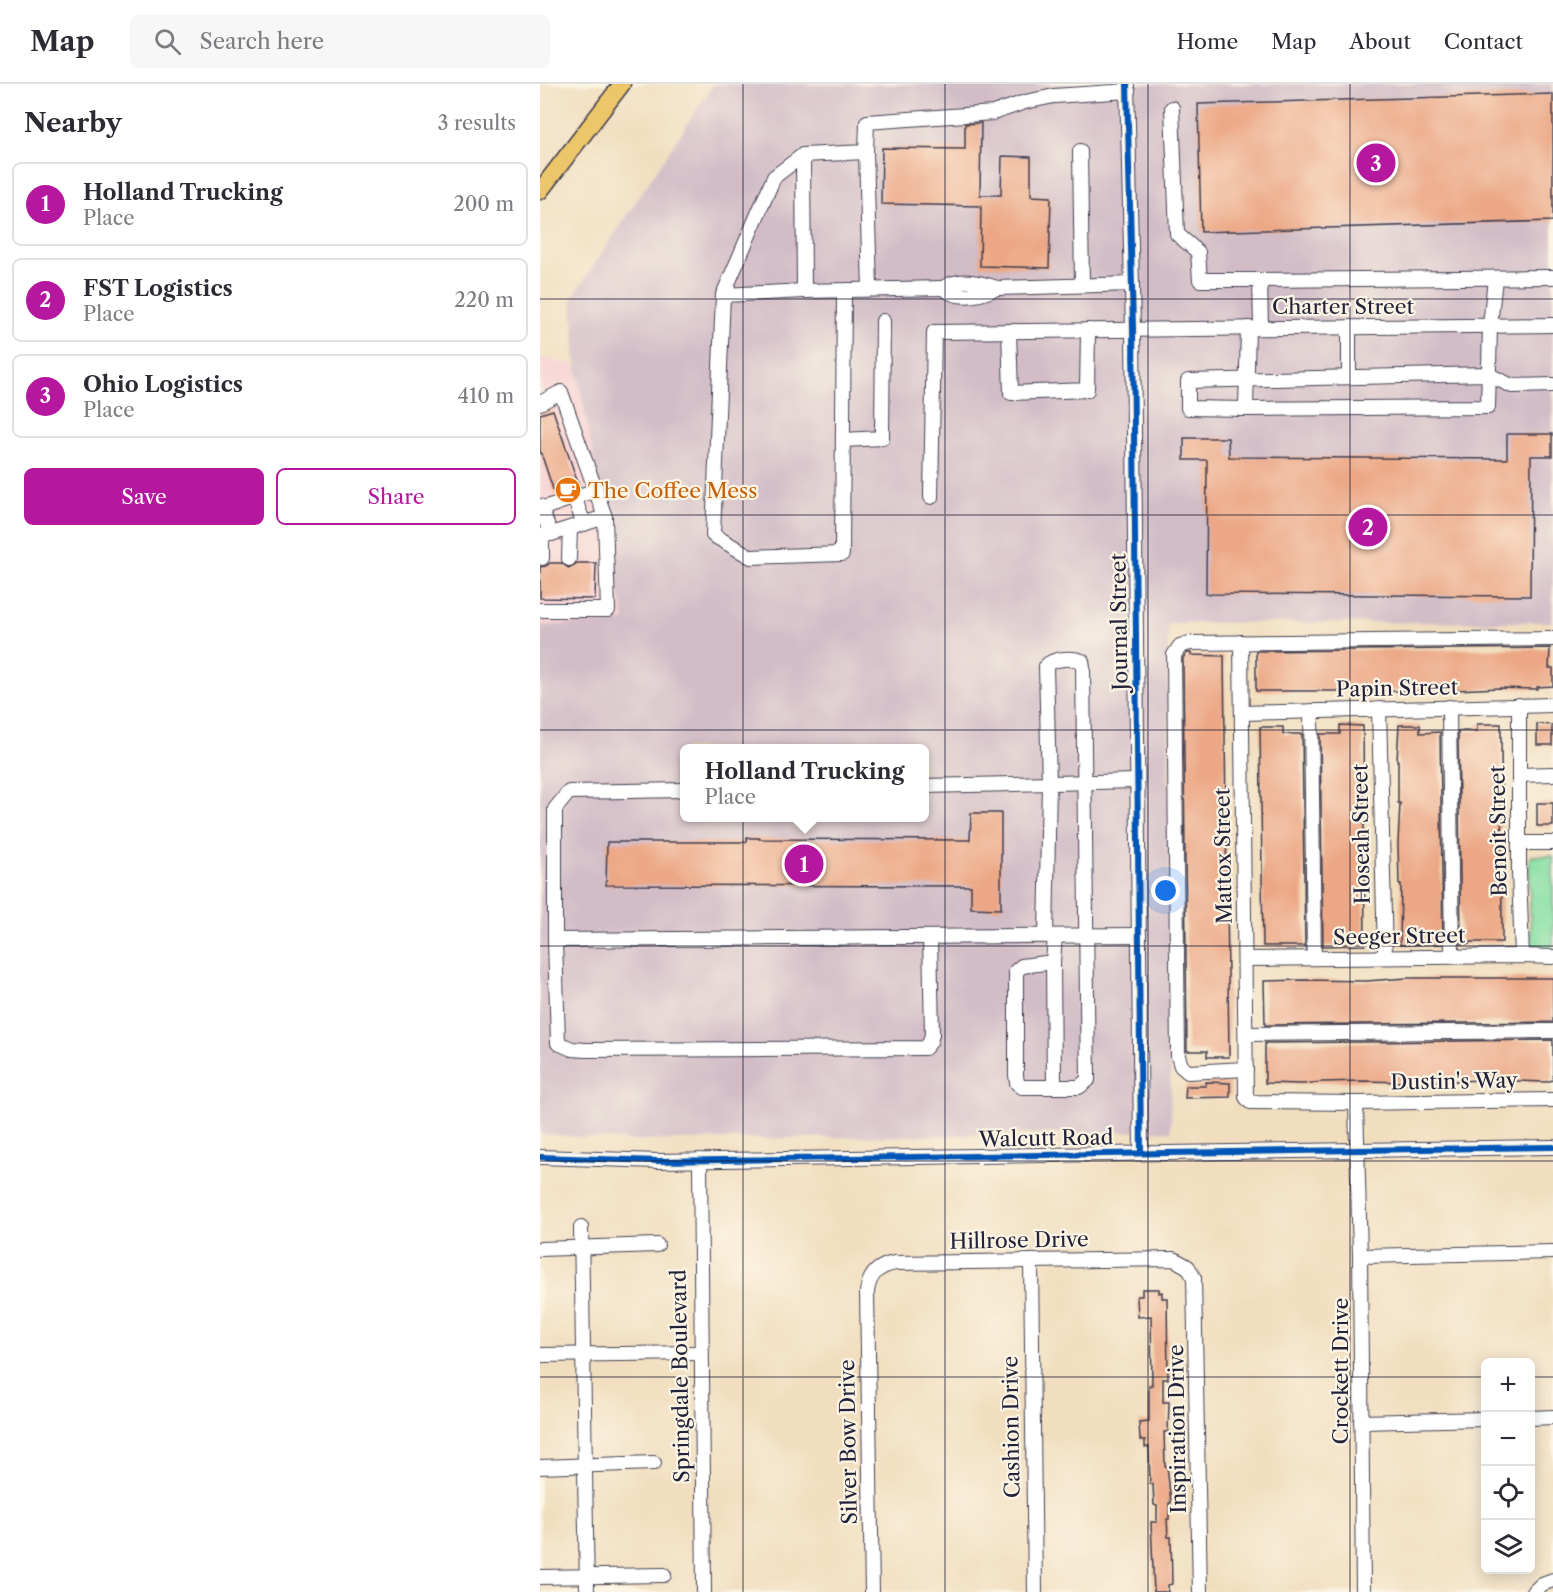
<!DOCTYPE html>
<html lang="en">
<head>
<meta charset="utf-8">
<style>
  :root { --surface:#fff; --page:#f7f7f7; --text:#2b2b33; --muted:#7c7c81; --line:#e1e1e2; --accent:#b5179e }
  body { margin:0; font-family:"Libre Caslon Text",serif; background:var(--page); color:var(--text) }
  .controls { position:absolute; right:18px; bottom:18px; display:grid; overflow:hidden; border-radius:9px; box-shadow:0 3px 15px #0003 }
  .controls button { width:54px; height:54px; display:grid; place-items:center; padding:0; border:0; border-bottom:2px solid var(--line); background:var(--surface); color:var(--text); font:30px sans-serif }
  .you { position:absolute; left:626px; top:807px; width:21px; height:21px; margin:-15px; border:4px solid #fff; border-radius:50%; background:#1a73e8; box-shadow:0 0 0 9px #1a73e833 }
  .badge { display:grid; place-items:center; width:39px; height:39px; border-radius:50%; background:var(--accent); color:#fff; font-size:20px; font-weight:700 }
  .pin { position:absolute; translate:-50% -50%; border:3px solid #fff; box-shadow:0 2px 6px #0006 }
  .popup { position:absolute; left:140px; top:660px; width:249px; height:78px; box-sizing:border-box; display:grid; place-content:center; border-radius:9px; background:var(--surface); filter:drop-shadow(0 2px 4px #0005); font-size:20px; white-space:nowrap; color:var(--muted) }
  .popup b { font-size:22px; color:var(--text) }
  .popup::after { content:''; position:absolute; left:50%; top:100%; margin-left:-12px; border:12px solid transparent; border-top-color:var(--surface) }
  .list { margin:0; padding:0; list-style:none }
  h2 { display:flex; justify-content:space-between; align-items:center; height:78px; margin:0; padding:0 24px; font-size:26px }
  h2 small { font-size:20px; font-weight:400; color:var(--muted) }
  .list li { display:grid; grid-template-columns:39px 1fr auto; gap:18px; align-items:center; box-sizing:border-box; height:84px; margin:0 12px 12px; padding:0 12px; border:2px solid var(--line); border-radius:9px }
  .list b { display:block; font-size:22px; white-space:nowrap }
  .list p { margin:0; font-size:20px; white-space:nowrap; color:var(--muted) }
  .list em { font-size:20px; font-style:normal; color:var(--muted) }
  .actions { display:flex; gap:12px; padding:18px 24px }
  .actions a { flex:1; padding:14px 0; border:2px solid var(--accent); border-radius:9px; text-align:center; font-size:21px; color:var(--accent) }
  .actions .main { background:var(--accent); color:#fff }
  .icon { flex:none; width:33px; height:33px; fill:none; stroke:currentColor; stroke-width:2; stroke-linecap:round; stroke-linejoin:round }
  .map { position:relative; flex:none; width:1013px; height:1508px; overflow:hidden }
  header { display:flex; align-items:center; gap:36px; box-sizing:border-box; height:84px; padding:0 30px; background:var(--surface); border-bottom:2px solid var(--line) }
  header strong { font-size:28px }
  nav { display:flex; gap:33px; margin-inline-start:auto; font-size:21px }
  .search { width:420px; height:54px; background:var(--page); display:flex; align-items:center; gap:15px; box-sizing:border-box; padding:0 21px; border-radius:9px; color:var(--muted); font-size:22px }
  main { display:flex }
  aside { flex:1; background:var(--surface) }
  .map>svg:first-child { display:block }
  .built { fill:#f7cfd3 }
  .industrial { fill:#d2bdc7; fill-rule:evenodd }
  .green { fill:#89e0a4; stroke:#568170; stroke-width:1.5 }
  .building { fill:#eca886 }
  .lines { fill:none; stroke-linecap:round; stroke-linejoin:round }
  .minor-casing { stroke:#413e4f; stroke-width:16 }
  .major-casing { stroke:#413e4f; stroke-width:19 }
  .minor { stroke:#fff; stroke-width:14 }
  .major { stroke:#ecc669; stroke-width:16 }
  .cycleway-casing { stroke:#fcf5e5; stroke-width:10 }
  .cycleway { stroke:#0057b8; stroke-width:6 }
  .grid { fill:none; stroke:#22223b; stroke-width:1.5; stroke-opacity:0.55 }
  .labels { text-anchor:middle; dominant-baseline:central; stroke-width:4.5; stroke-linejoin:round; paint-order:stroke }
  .street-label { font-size:21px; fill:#22223b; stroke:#fcf5e5 }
  .food-label { font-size:21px; fill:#c56008; stroke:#fcf5e5; text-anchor:start }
</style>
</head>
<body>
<header>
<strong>Map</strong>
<div class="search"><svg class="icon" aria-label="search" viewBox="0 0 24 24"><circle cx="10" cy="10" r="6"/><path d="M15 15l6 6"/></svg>Search here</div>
<nav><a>Home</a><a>Map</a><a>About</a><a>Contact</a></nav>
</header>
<main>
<aside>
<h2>Nearby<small>3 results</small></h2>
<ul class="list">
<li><span class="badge">1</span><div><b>Holland Trucking</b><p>Place</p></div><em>200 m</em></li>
<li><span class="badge">2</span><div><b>FST Logistics</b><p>Place</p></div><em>220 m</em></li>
<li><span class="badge">3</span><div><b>Ohio Logistics</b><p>Place</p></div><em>410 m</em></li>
</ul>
<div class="actions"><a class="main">Save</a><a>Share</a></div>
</aside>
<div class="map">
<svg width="1013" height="1508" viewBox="0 0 1013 1508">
  <rect width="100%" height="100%" fill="#fcf5e5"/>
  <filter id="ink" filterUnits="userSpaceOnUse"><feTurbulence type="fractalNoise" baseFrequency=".0167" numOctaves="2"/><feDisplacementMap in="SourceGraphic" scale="12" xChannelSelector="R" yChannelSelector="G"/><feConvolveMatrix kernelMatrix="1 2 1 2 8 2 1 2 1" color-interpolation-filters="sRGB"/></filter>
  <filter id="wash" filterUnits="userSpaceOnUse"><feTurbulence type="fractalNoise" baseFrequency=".008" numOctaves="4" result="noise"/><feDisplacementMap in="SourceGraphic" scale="24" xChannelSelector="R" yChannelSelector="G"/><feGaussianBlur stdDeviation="1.35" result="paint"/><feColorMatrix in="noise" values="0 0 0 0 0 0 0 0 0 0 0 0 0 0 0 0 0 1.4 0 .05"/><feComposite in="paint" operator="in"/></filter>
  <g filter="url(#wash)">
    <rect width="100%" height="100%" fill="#f1debf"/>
    <path class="built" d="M 1,274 L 36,281 L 85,538 L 0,542 Z"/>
    <path class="industrial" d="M 174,0 L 1013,0 L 1013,538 L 628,539 L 631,1047 L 93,1057 L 0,1050 L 0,542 L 85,537 L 36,281 L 32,214 ZM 144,664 L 384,664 L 384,734 L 144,734 Z"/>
    <path class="green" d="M 992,772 L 1013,772 L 1013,868 L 992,866 L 991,862 L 989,776 Z"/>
    <g id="blocks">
      <g class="building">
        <path d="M 1013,10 L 1013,137 L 661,148 L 658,20 Z"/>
        <path d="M 441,39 L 440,111 L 461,111 L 462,72 L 491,73 L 491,112 L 511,113 L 509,184 L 440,182 L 441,122 L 341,120 L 342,64 L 425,65 L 425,40 Z"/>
        <path d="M 13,326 L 39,402 L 15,411 L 0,366 L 0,330 Z"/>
        <path d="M 967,350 L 1012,350 L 1012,372 L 991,372 L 990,512 L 666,510 L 667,376 L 644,376 L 644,354 L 688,354 L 689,373 L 967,375 Z"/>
        <path d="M 10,479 L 21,479 L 29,484 L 37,479 L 56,479 L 55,515 L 0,514 L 0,483 L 6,482 Z"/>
        <path d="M 1010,564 L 1009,584 L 1013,584 L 1013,602 L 997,603 L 997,605 L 960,604 L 893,607 L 716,607 L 716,567 Z"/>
        <path d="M 647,569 L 651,569 L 651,571 L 684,572 L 689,973 L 667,973 L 667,967 L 647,967 L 643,574 Z"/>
        <path d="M 937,640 L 961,640 L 962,858 L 929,858 L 929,860 L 921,860 L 918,647 L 937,647 Z"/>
        <path d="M 997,640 L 1012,641 L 1012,661 L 997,661 Z"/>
        <path d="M 800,641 L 823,642 L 825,861 L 783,862 L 780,650 L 800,650 Z"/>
        <path d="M 859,641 L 880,641 L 880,649 L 900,648 L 903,860 L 860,861 L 861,800 L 859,800 L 858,760 L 860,719 L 858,719 L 858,677 L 857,677 Z"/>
        <path d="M 720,643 L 743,643 L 743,650 L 762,650 L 765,862 L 723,862 Z"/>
        <rect x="997" y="719" width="16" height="23"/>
        <path d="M 431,729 L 461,729 L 461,825 L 431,824 L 431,802 L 66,801 L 67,758 L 207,758 L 207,754 L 219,754 L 219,755 L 430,756 Z"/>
        <path d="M 868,894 L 1013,894 L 1013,938 L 725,941 L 724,897 L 765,896 L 826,897 Z"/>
        <path d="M 1013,956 L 1013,996 L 1006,998 L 945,996 L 884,998 L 884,1000 L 867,1000 L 867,998 L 823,997 L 782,998 L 763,1000 L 725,999 L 725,959 Z"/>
        <path d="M 666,998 L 690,999 L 690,1013 L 645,1014 L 646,1002 L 666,1002 Z"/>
        <path d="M 602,1205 L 619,1205 L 619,1209 L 622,1208 L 622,1214 L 627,1214 L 628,1295 L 623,1295 L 623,1318 L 629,1318 L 628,1348 L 624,1348 L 625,1382 L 627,1382 L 631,1419 L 629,1419 L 629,1435 L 627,1435 L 628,1453 L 631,1453 L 632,1500 L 628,1501 L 628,1508 L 614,1508 L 611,1438 L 617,1438 L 617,1422 L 614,1421 L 613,1400 L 610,1400 L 609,1363 L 605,1363 L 605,1356 L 600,1356 L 599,1338 L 609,1337 L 609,1301 L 612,1301 L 611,1232 L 598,1233 L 597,1212 L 602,1212 Z"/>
      </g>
    </g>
  </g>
  <g filter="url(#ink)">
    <use href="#blocks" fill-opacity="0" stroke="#413e4f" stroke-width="1.5"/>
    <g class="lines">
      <defs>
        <g id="minor">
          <path d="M 587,0 L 593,245 L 601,1069"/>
          <path d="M 632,24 L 637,150 L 658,168 L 660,196 L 720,196"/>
          <path d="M 540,67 L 542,201"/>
          <path d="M 326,68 L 330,205"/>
          <path d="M 263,71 L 264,207"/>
          <path d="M 403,204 L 264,207 L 183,211 L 234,93 L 263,71 L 326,68 L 327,38 L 453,29 L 485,18 L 514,12 L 588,7"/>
          <path d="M 457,204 C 439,198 419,193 403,204 C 419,217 439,212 457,204 L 592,200"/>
          <path d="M 183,211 L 173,451 L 211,473 L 302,470 L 304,207"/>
          <path d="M 708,244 L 706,325 L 948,323 L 950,242 L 955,194"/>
          <path d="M 721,244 L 720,196 L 1013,193"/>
          <path d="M 469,247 L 471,309 L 547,306 L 548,246"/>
          <path d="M 809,293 L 809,243"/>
          <path d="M 0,319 L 21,308 L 65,433"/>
          <path d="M 706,325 L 648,324 L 648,297 L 947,290 L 972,302 L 1013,301"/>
          <path d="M 303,356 L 342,354 L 343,237"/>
          <path d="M 391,413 L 394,248 L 1013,241"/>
          <path d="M 37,421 L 44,440"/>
          <path d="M 0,422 L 11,450 L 65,433 L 68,526 L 0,526"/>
          <path d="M 1,425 L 56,406"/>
          <path d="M 2,474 L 2,452 L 11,450"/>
          <path d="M 29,475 L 30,445"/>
          <path d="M 701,558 L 706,1013 L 710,1018 L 816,1019 L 1013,1016"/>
          <path d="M 979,621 L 979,788 L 982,872"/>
          <path d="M 909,623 L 912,872"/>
          <path d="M 839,625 L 845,873"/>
          <path d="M 771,627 L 774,874"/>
          <path d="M 702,629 L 1013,621"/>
          <path d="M 979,691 L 1013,690"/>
          <path d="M 384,702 L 597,697"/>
          <path d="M 979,759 L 1013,759"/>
          <path d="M 506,852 L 509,700 L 506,582 C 513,574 533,573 542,577 L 543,584 L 548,996 L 539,1003 L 482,1003 L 477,999 L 476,991 L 476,887 L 482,882 L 513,878 L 515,852"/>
          <path d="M 390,853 L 392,950 L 390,958 L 385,964 L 45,966 L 32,965 L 18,959 L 15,856 L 599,851"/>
          <path d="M 15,856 L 15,725 L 29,708 L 144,706"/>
          <path d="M 705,875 L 982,872 L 1013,873"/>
          <path d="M 513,878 L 514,1003"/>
          <path d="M 706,950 L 1013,947"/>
          <path d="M 706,985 L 648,988 L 641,982 L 638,972 L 634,571 L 640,562 L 650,559 L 1013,555"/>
          <path d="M 816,1019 L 820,1172 L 823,1508"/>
          <path d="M 0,1073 L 118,1077 L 1013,1063"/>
          <path d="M 160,1076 L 164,1508"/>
          <path d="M 41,1143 L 47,1508"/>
          <path d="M 0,1165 L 117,1161"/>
          <path d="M 820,1172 L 1013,1168"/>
          <path d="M 491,1178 L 495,1508"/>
          <path d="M 0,1271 L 160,1269"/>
          <path d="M 990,1334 L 1013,1333"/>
          <path d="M 821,1338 L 945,1335"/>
          <path d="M 0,1383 L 114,1379"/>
          <path d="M 0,1493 L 124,1491"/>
          <path d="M 332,1508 L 327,1208 C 329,1191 338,1182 355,1179 L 634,1175 L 648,1183 L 654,1194 L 660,1508"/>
          <path d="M 994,1508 L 1002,1500 L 1013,1496"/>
        </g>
        <path id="major" d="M 0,107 L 82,0"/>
      </defs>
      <use href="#minor" class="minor-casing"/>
      <use href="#major" class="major-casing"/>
      <use href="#minor" class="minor"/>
      <use href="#major" class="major"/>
      <defs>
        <g id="cycleway">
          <path d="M 587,0 L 593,245 L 601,1069"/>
          <path d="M 0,1073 L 118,1077 L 1013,1063"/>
        </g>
      </defs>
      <use href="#cycleway" class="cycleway-casing"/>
      <use href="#cycleway" class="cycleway"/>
    </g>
  </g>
  <path class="grid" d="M 203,0 L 203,1508M 405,0 L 405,1508M 608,0 L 608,1508M 810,0 L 810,1508M 0,215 L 1013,215M 0,431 L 1013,431M 0,646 L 1013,646M 0,862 L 1013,862M 0,1077 L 1013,1077M 0,1293 L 945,1293M 990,1293 L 1013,1293"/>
  <defs>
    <symbol id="cafe-disc" viewBox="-11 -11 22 22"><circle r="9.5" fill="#e8710a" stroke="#fcf5e5"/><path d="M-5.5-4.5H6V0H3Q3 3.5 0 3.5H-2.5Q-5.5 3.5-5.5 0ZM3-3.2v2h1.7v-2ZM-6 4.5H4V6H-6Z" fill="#fff"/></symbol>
  </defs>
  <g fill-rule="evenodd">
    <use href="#cafe-disc" x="13" y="391" width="30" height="30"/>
  </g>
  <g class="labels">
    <g class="street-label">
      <text x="803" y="222">Charter Street</text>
      <text transform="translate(579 538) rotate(-91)">Journal Street</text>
      <text transform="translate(857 604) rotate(-1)">Papin Street</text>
      <text transform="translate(958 747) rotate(-91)">Benoit Street</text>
      <text transform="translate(821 750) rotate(-91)">Hoseah Street</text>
      <text transform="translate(683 772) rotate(-91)">Mattox Street</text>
      <text transform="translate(859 852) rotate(-1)">Seeger Street</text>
      <text transform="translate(914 997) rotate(-1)">Dustin's Way</text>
      <text transform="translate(506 1054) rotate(-1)">Walcutt Road</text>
      <text transform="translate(479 1156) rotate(-1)">Hillrose Drive</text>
      <text transform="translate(800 1287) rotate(-90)">Crockett Drive</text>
      <text transform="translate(140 1292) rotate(-91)">Springdale Boulevard</text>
      <text transform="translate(471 1343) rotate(-91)">Cashion Drive</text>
      <text transform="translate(637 1345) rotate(-91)">Inspiration Drive</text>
      <text transform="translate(308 1358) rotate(-91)">Silver Bow Drive</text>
    </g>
    <g class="food-label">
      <text x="48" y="406">The Coffee Mess</text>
    </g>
  </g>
</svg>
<div class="controls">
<button>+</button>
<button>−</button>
<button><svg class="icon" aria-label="locate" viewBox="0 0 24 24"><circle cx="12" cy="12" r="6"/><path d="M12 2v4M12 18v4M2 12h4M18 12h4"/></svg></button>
<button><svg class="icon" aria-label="layers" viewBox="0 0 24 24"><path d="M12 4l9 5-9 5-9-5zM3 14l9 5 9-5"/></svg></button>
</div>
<div class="you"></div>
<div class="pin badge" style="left:264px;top:780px">1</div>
<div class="popup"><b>Holland Trucking</b>Place</div>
<div class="pin badge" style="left:828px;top:443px">2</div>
<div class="pin badge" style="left:836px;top:79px">3</div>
</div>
</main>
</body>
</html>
